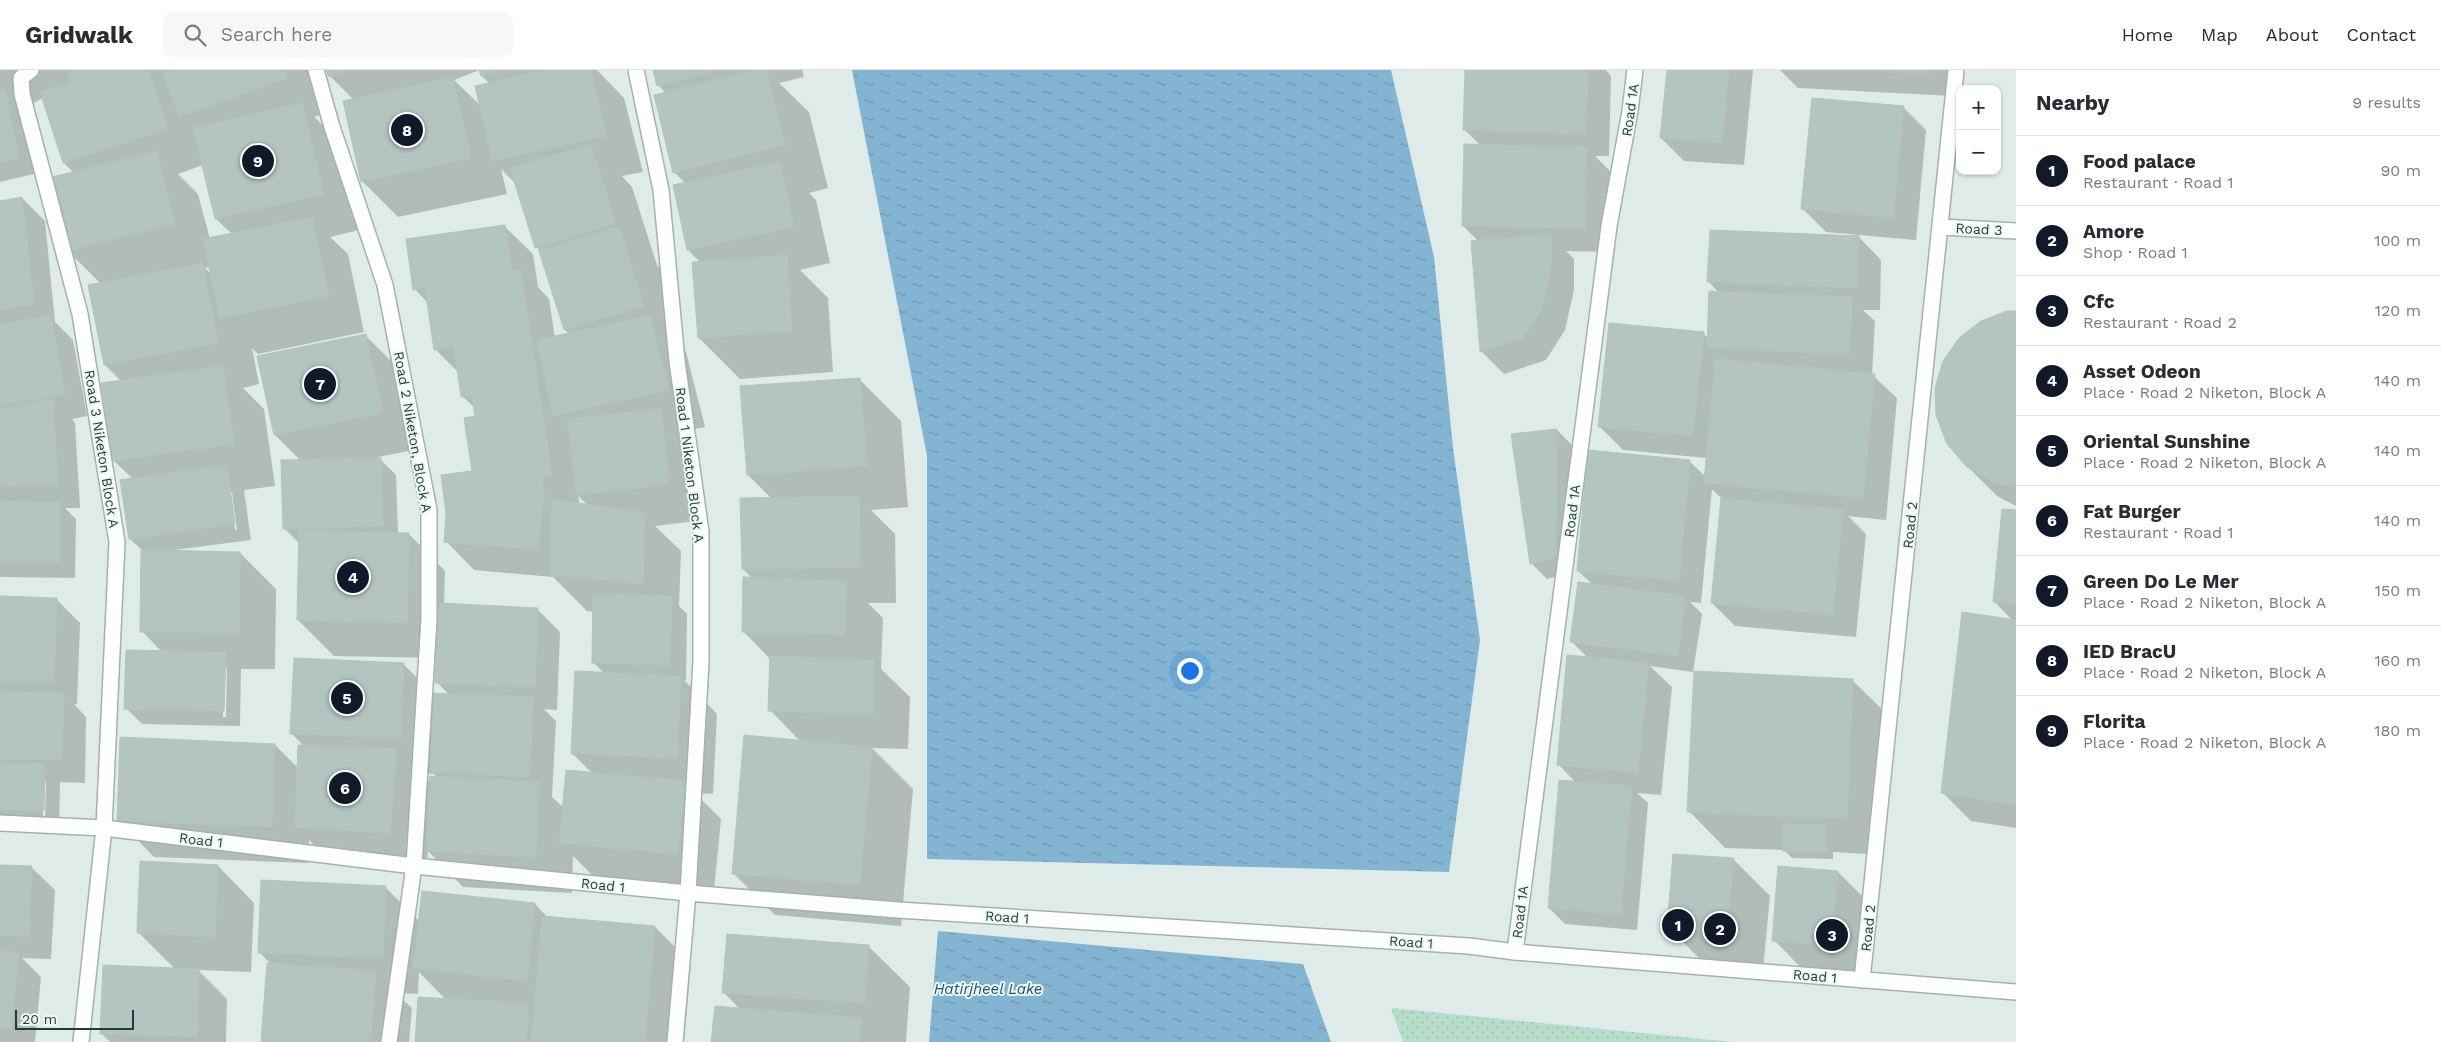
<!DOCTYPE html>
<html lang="en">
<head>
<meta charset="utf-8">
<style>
  :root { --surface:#fff; --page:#f7f7f7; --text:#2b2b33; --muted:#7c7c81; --line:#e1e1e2; --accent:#111827 }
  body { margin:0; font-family:"Work Sans",sans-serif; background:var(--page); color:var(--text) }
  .controls { position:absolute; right:15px; top:15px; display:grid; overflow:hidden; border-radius:10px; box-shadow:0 1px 4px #0004 }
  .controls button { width:45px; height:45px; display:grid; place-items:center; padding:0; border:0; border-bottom:1px solid var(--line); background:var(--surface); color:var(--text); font:25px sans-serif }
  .scale { position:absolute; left:15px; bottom:12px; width:119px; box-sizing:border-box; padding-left:5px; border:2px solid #1f3b39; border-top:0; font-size:14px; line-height:18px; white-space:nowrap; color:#1f3b39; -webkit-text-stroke:4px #eff7f5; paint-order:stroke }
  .you { position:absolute; left:1189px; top:600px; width:18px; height:18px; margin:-12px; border:4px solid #fff; border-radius:50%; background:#1a73e8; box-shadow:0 0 0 8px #1a73e833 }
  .badge { display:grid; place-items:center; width:32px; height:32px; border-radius:50%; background:var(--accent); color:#fff; font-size:16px; font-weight:700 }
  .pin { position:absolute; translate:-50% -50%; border:2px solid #fff; box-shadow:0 1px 5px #0006 }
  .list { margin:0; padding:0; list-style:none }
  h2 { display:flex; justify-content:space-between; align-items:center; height:65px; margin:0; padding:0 20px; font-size:21px }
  h2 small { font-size:16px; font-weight:400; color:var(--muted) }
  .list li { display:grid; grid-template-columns:32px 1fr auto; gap:15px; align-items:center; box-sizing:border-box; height:70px; padding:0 20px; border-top:1px solid var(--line) }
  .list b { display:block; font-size:19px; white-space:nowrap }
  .list p { margin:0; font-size:16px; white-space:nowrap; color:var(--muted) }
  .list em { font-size:16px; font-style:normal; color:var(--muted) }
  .icon { flex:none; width:28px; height:28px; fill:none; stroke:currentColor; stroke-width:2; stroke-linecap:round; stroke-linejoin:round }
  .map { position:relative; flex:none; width:2016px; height:972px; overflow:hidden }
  header { display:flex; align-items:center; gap:30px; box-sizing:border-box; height:70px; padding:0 25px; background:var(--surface); border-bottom:1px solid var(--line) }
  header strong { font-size:24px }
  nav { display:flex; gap:28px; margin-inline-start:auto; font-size:18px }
  .search { width:350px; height:45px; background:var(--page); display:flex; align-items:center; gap:12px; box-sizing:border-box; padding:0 18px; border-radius:10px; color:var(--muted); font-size:19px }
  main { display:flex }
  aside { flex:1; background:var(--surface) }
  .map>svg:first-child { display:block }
  .park { fill:url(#park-dots) }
  .water { fill:url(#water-ripples) }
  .shadow { fill:#0003; fill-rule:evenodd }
  .building { fill:#b4c5c1; stroke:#b1c4c0 }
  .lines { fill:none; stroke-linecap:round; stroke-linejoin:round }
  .street-casing { stroke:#a1b3b0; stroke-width:18 }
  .street { stroke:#fff; stroke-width:15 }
  .labels { text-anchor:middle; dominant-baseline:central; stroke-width:4; stroke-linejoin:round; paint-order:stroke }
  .street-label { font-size:14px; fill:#1f3b39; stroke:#eff7f5 }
  .water-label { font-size:15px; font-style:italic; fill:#175379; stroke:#eff7f5 }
</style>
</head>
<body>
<header>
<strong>Gridwalk</strong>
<div class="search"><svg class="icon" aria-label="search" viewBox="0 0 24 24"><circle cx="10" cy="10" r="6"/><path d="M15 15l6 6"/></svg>Search here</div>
<nav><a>Home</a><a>Map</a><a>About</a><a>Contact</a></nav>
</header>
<main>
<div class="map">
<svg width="2016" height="972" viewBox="0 0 2016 972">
  <defs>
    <pattern id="park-dots" width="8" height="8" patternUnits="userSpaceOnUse" patternTransform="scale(1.25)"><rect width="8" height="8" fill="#b6ddc9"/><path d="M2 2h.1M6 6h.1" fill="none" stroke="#9cbfad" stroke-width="1.8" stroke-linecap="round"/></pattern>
    <pattern id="water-ripples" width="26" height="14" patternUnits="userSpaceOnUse" patternTransform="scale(1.25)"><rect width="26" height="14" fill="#83b5d3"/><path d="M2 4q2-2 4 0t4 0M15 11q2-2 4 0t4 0" fill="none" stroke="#6b94ac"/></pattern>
  </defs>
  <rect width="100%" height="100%" fill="#deebe8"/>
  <path class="park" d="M 1391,938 L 1733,972 L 1403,972 Z"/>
  <g class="water">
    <path d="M 852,0 L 1391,0 L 1434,187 L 1453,378 L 1480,570 L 1449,802 L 927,789 L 927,386 Z"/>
    <path d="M 938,861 L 1303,894 L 1331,972 L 929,972 Z"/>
  </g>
  <g class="shadow">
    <path d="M 0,0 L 307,0 L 322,44 L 314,47 L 338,70 L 359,160 L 330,167 L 348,184 L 364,262 L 258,284 L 252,278 L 259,314 L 243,318 L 264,339 L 275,416 L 244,420 L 251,470 L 174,480 L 240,483 L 276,519 L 275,599 L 241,599 L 240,656 L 142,654 L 126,638 L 162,582 L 142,561 L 143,481 L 130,469 L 133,409 L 114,391 L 103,314 L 122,312 L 105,295 L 101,214 L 67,180 L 74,103 L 64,93 L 43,28 L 21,40 L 34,104 L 0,112 ZM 203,95 L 216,149 L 232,164 L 210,169 L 198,124 L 178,104 ZM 210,197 L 212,205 L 205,198 ZM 229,422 L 232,422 L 237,460 L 235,460 ZM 224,598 L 227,598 L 226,647 L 223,647 Z"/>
    <path d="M 327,0 L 597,0 L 624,28 L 643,102 L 622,106 L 632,117 L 657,195 L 661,199 L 685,278 L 682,278 L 686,282 L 705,357 L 682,361 L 696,376 L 705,450 L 655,456 L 681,481 L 679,536 L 687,544 L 686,610 L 684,610 L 717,644 L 713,724 L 695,723 L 721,749 L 714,820 L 596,809 L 573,786 L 572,823 L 463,817 L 428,781 L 426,798 L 332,794 L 309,770 L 308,793 L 154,787 L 118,750 L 275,675 L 298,698 L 305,677 L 292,664 L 403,594 L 434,624 L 449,625 L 437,612 L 438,588 L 334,586 L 298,550 L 300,474 L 284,458 L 301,391 L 275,365 L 365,265 L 401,301 L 418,379 L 378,387 L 396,405 L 398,464 L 409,464 L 445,501 L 444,534 L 537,539 L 560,562 L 557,640 L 544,639 L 556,651 L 552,727 L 564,738 L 593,704 L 572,683 L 605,604 L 593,592 L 594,542 L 587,541 L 553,507 L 474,500 L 446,471 L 474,402 L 477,347 L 476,339 L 462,326 L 459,303 L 435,279 L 428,233 L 415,219 L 504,156 L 533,184 L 538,217 L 549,229 L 555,268 L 569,264 L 565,260 L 517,115 L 501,99 L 507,124 L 398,147 L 362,111 L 354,30 L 330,6 ZM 480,0 L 482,6 L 490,14 L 481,36 L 454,10 ZM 578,426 L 589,436 L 580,435 ZM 421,703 L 434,704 L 438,708 L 431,713 Z"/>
    <path d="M 654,0 L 802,0 L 804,7 L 779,13 L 809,42 L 828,118 L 809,123 L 816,130 L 830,193 L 800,200 L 828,228 L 833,302 L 740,309 L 699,268 L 701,193 L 688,180 L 686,114 L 674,102 L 667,24 L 658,15 Z"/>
    <path d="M 1466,0 L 1606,0 L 1611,6 L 1609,86 L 1595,86 L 1610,101 L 1608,182 L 1566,181 L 1574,189 L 1574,220 L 1565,260 L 1546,290 L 1504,304 L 1481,281 L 1479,172 L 1463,156 L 1480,75 L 1465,60 Z"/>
    <path d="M 1669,0 L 1753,0 L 1744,95 L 1684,91 L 1661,68 Z"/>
    <path d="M 1780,0 L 1954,0 L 1953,26 L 1798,18 Z"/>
    <path d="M 1903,37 L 1926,60 L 1916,170 L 1826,162 L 1803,139 Z"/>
    <path d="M 22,128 L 45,151 L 55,252 L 73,270 L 87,346 L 72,349 L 75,353 L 80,438 L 65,438 L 76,449 L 75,508 L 0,507 L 0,132 Z"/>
    <path d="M 1857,165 L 1881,190 L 1880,240 L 1863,240 L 1875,251 L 1872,305 L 1897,328 L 1886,450 L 1848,446 L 1866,464 L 1856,567 L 1735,556 L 1712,533 L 1722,429 L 1712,419 L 1701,533 L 1690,532 L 1702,544 L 1693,602 L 1650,596 L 1672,617 L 1661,725 L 1637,723 L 1648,733 L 1637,860 L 1565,854 L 1549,838 L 1576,713 L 1558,694 L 1588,588 L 1571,571 L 1593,515 L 1578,501 L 1689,391 L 1706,407 L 1707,388 L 1623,380 L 1600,357 L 1703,263 L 1708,268 L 1719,223 L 1709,212 Z"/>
    <path d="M 2016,242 L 2016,436 L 1997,426 L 1968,397 Z"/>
    <path d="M 859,309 L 901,351 L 908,437 L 871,440 L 895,464 L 896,533 L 868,533 L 883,548 L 881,599 L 910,627 L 908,679 L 872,678 L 913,719 L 901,856 L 775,845 L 733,803 L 801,672 L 770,640 L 771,590 L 743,561 L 753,509 L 743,499 L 772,429 L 748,405 Z"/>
    <path d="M 1557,360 L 1573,376 L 1571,503 L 1547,509 L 1531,493 Z"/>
    <path d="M 2016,441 L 2016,758 L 1971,751 L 1943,723 L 2013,551 L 1994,531 Z"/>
    <path d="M 0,528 L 57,530 L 80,553 L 77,634 L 74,634 L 86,647 L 85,713 L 60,712 L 59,756 L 0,755 ZM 43,712 L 46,712 L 45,747 L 43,747 Z"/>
    <path d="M 1852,610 L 1889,646 L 1883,785 L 1833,782 L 1833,789 L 1792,788 L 1784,780 L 1725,778 L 1689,741 Z"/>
    <path d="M 1734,790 L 1770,826 L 1763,899 L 1705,894 L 1669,858 Z"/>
    <path d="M 0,796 L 32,798 L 55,820 L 51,889 L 22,888 L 41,907 L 35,972 L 0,972 Z"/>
    <path d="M 218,796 L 254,833 L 251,902 L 198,900 L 227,929 L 226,972 L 110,972 L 101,963 L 175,899 L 138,862 Z"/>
    <path d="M 1838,802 L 1874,838 L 1868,911 L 1810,907 L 1774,870 Z"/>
    <path d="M 385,817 L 420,852 L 535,834 L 548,848 L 655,857 L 691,893 L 684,972 L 417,972 L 446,930 L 419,902 L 418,924 L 396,923 L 412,938 L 409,972 L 262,972 L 272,895 L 259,882 Z"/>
    <path d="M 868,876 L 910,917 L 906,972 L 713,972 L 740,939 L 723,922 Z"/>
  </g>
  <g class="building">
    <path d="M 71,0 L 149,0 L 168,59 L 63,93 L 40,22 L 71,12 L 67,1 Z"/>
    <path d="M 162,0 L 284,0 L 287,8 L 179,47 Z"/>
    <path d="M 326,0 L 348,0 L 329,7 Z"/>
    <path d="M 479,0 L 501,0 L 481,6 Z"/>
    <path d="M 544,0 L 591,0 L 607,66 L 492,91 L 475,16 Z"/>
    <path d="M 653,0 L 719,0 L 657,16 Z"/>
    <path d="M 754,0 L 766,0 L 785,75 L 673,103 L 654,25 Z"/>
    <path d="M 1465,0 L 1588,0 L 1586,64 L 1463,60 Z"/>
    <path d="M 1667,0 L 1729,0 L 1722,73 L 1660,68 Z"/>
    <path d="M 1856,0 L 1931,0 L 1930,4 Z"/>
    <path d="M 453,7 L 471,88 L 361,112 L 343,31 Z"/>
    <path d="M 5,20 L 19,88 L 0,92 L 0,21 Z"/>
    <path d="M 1812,28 L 1904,36 L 1893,148 L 1801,139 Z"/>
    <path d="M 302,33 L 324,124 L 215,149 L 193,58 Z"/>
    <path d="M 591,74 L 616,154 L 535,178 L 510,98 Z"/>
    <path d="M 1464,74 L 1587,77 L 1586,159 L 1462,156 Z"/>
    <path d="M 157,81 L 175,154 L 66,181 L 48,108 Z"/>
    <path d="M 780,92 L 794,157 L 687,180 L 673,115 Z"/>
    <path d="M 22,127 L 34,234 L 0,240 L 0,131 Z"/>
    <path d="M 312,147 L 329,226 L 220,248 L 203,169 Z"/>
    <path d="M 505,155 L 512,200 L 521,199 L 552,405 L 542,407 L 544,421 L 538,480 L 444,472 L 446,444 L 441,405 L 472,401 L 464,348 L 475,346 L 472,326 L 461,327 L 454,276 L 434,280 L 425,218 L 413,220 L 406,169 Z"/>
    <path d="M 619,156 L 644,236 L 564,260 L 539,181 Z"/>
    <path d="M 1710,160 L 1859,166 L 1857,218 L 1707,212 Z"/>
    <path d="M 1551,164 L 1551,196 L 1543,237 L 1534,252 L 1523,268 L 1480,282 L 1471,171 Z"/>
    <path d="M 787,185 L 792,261 L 698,268 L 692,192 Z"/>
    <path d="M 203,193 L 218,273 L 104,295 L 88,215 Z"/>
    <path d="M 1709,221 L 1852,227 L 1850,284 L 1707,278 Z"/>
    <path d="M 2007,241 L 2016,241 L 2016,416 L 1995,413 L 1967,397 L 1947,374 L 1936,345 L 1935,318 L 1943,291 L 1959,268 L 1981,251 Z"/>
    <path d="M 51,245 L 65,324 L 0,336 L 0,255 Z"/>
    <path d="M 650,245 L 669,320 L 553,346 L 537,270 Z"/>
    <path d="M 1609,253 L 1704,262 L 1693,366 L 1598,357 Z"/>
    <path d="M 366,264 L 383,343 L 274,365 L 257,286 Z"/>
    <path d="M 1715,289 L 1875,304 L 1863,428 L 1704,413 Z"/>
    <path d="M 223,296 L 234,374 L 113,391 L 101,313 Z"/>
    <path d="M 860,308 L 867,396 L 747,405 L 740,316 Z"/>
    <path d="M 53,328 L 58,416 L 0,415 L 0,339 Z"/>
    <path d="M 661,338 L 670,414 L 576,425 L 567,349 Z"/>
    <path d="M 1557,359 L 1556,487 L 1530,494 L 1511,364 Z"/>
    <path d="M 1588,380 L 1690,390 L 1679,511 L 1577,501 Z"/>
    <path d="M 381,388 L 383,456 L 283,459 L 281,390 Z"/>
    <path d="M 227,395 L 235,454 L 129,469 L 120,410 Z"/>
    <path d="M 859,426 L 860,497 L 742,499 L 740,428 Z"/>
    <path d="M 1721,428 L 1843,440 L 1833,545 L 1711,533 Z"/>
    <path d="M 552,429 L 645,443 L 643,514 L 550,505 Z"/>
    <path d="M 0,431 L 60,432 L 60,492 L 0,491 Z"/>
    <path d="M 2002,439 L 2016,440 L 2016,534 L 1993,532 Z"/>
    <path d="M 299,460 L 409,463 L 407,553 L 297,550 Z"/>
    <path d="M 141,480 L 240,482 L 239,563 L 140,562 Z"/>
    <path d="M 743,507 L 847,511 L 845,565 L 742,562 Z"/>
    <path d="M 1578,512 L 1686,526 L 1678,586 L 1570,572 Z"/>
    <path d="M 593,524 L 672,526 L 670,595 L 592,593 Z"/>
    <path d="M 0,526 L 57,528 L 54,612 L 0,610 Z"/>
    <path d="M 439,533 L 538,538 L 535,617 L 435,613 Z"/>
    <path d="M 1962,542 L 2016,550 L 2016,735 L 1941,723 Z"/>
    <path d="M 126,580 L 226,582 L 224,641 L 124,639 Z"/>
    <path d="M 1567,585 L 1649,593 L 1638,703 L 1557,695 Z"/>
    <path d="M 770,586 L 874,590 L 873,644 L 768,641 Z"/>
    <path d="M 294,588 L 404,593 L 401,668 L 290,664 Z"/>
    <path d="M 575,601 L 681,606 L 677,688 L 571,684 Z"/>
    <path d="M 1694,601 L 1853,609 L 1847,749 L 1687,742 Z"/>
    <path d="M 0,621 L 64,623 L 62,690 L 0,689 Z"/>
    <path d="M 434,623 L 533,627 L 530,707 L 431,702 Z"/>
    <path d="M 744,665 L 872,677 L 860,815 L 732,804 Z"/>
    <path d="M 120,667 L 275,674 L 272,757 L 117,751 Z"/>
    <path d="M 298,675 L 397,678 L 390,763 L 295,758 Z"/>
    <path d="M 0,693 L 45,694 L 44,740 L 0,740 Z"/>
    <path d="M 566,700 L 685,711 L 678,784 L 559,773 Z"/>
    <path d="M 430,706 L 539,712 L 536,787 L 426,781 Z"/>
    <path d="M 1559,710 L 1632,716 L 1621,844 L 1548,838 Z"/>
    <path d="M 1783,754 L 1826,755 L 1826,782 L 1783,781 Z"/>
    <path d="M 1673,784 L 1734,788 L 1727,863 L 1667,858 Z"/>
    <path d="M 140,791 L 218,795 L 215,867 L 137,863 Z"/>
    <path d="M 0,795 L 32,796 L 29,867 L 0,865 Z"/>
    <path d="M 1778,796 L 1838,801 L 1832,875 L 1772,871 Z"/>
    <path d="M 261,810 L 386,816 L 383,888 L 258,883 Z"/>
    <path d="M 422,821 L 535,833 L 527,911 L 413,898 Z"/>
    <path d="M 542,846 L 655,856 L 645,972 L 531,972 Z"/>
    <path d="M 727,864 L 869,875 L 865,933 L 722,923 Z"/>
    <path d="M 0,880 L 19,883 L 11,959 L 0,958 Z"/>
    <path d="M 267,893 L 376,901 L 370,972 L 261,972 Z"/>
    <path d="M 103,895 L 199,899 L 197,967 L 100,964 Z"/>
    <path d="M 418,927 L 529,933 L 526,972 L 415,972 Z"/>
    <path d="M 715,936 L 861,948 L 859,972 L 711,972 Z"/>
  </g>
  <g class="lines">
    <defs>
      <g id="street">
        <path d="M 31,0 L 21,8 L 22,24 L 80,244 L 117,472 L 104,758 L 81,972"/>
        <path d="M 316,0 L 332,57 L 385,215 L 429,440 L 429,549 L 414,796 L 389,972"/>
        <path d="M 636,0 L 661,120 L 677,291 L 701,462 L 701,591 L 688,823 L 675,972"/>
        <path d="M 1941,157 L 2016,161"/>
        <path d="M 0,753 L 104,758 L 414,796 L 688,823 L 898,840 L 1469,876 L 1515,882 L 2016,922"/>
        <path d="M 1515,882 L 1609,156 L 1630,41 L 1635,0"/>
        <path d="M 1862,910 L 1956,0"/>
      </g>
    </defs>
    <use href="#street" class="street-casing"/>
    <use href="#street" class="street"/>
  </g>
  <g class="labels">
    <g class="street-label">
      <text transform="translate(1630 40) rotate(-82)">Road 1A</text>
      <text transform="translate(1979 159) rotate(3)">Road 3</text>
      <text transform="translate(413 362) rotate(80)">Road 2 Niketon, Block A</text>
      <text transform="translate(102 379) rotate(81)">Road 3 Niketon Block A</text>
      <text transform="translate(690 395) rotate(83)">Road 1 Niketon Block A</text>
      <text transform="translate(1572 441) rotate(-83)">Road 1A</text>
      <text transform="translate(1910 455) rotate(-84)">Road 2</text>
      <text transform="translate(201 770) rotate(7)">Road 1</text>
      <text transform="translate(603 815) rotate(6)">Road 1</text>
      <text transform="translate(1520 842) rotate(-83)">Road 1A</text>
      <text transform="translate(1007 847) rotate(4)">Road 1</text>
      <text transform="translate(1868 858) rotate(-84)">Road 2</text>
      <text transform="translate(1411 872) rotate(4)">Road 1</text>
      <text transform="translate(1815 906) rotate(5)">Road 1</text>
    </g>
    <g class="water-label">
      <text x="988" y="919">Hatirjheel Lake</text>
    </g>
  </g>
</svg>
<div class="controls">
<button>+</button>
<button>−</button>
</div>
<div class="scale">20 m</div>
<div class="you"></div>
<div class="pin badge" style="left:1678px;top:855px">1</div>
<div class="pin badge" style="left:1720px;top:859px">2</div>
<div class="pin badge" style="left:1832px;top:865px">3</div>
<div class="pin badge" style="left:353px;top:507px">4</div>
<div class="pin badge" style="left:347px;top:628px">5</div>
<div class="pin badge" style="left:345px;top:718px">6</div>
<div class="pin badge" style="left:320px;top:314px">7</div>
<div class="pin badge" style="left:407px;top:60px">8</div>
<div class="pin badge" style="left:258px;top:91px">9</div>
</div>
<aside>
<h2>Nearby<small>9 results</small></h2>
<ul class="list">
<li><span class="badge">1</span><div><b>Food palace</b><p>Restaurant · Road 1</p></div><em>90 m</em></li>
<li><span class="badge">2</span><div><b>Amore</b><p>Shop · Road 1</p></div><em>100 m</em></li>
<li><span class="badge">3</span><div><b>Cfc</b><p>Restaurant · Road 2</p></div><em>120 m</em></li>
<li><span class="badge">4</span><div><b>Asset Odeon</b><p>Place · Road 2 Niketon, Block A</p></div><em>140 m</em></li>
<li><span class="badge">5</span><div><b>Oriental Sunshine</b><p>Place · Road 2 Niketon, Block A</p></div><em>140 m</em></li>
<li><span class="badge">6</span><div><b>Fat Burger</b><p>Restaurant · Road 1</p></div><em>140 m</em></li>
<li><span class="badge">7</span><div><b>Green Do Le Mer</b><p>Place · Road 2 Niketon, Block A</p></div><em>150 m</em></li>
<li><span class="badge">8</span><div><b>IED BracU</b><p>Place · Road 2 Niketon, Block A</p></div><em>160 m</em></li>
<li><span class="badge">9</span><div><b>Florita</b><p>Place · Road 2 Niketon, Block A</p></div><em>180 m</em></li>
</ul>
</aside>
</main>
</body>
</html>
